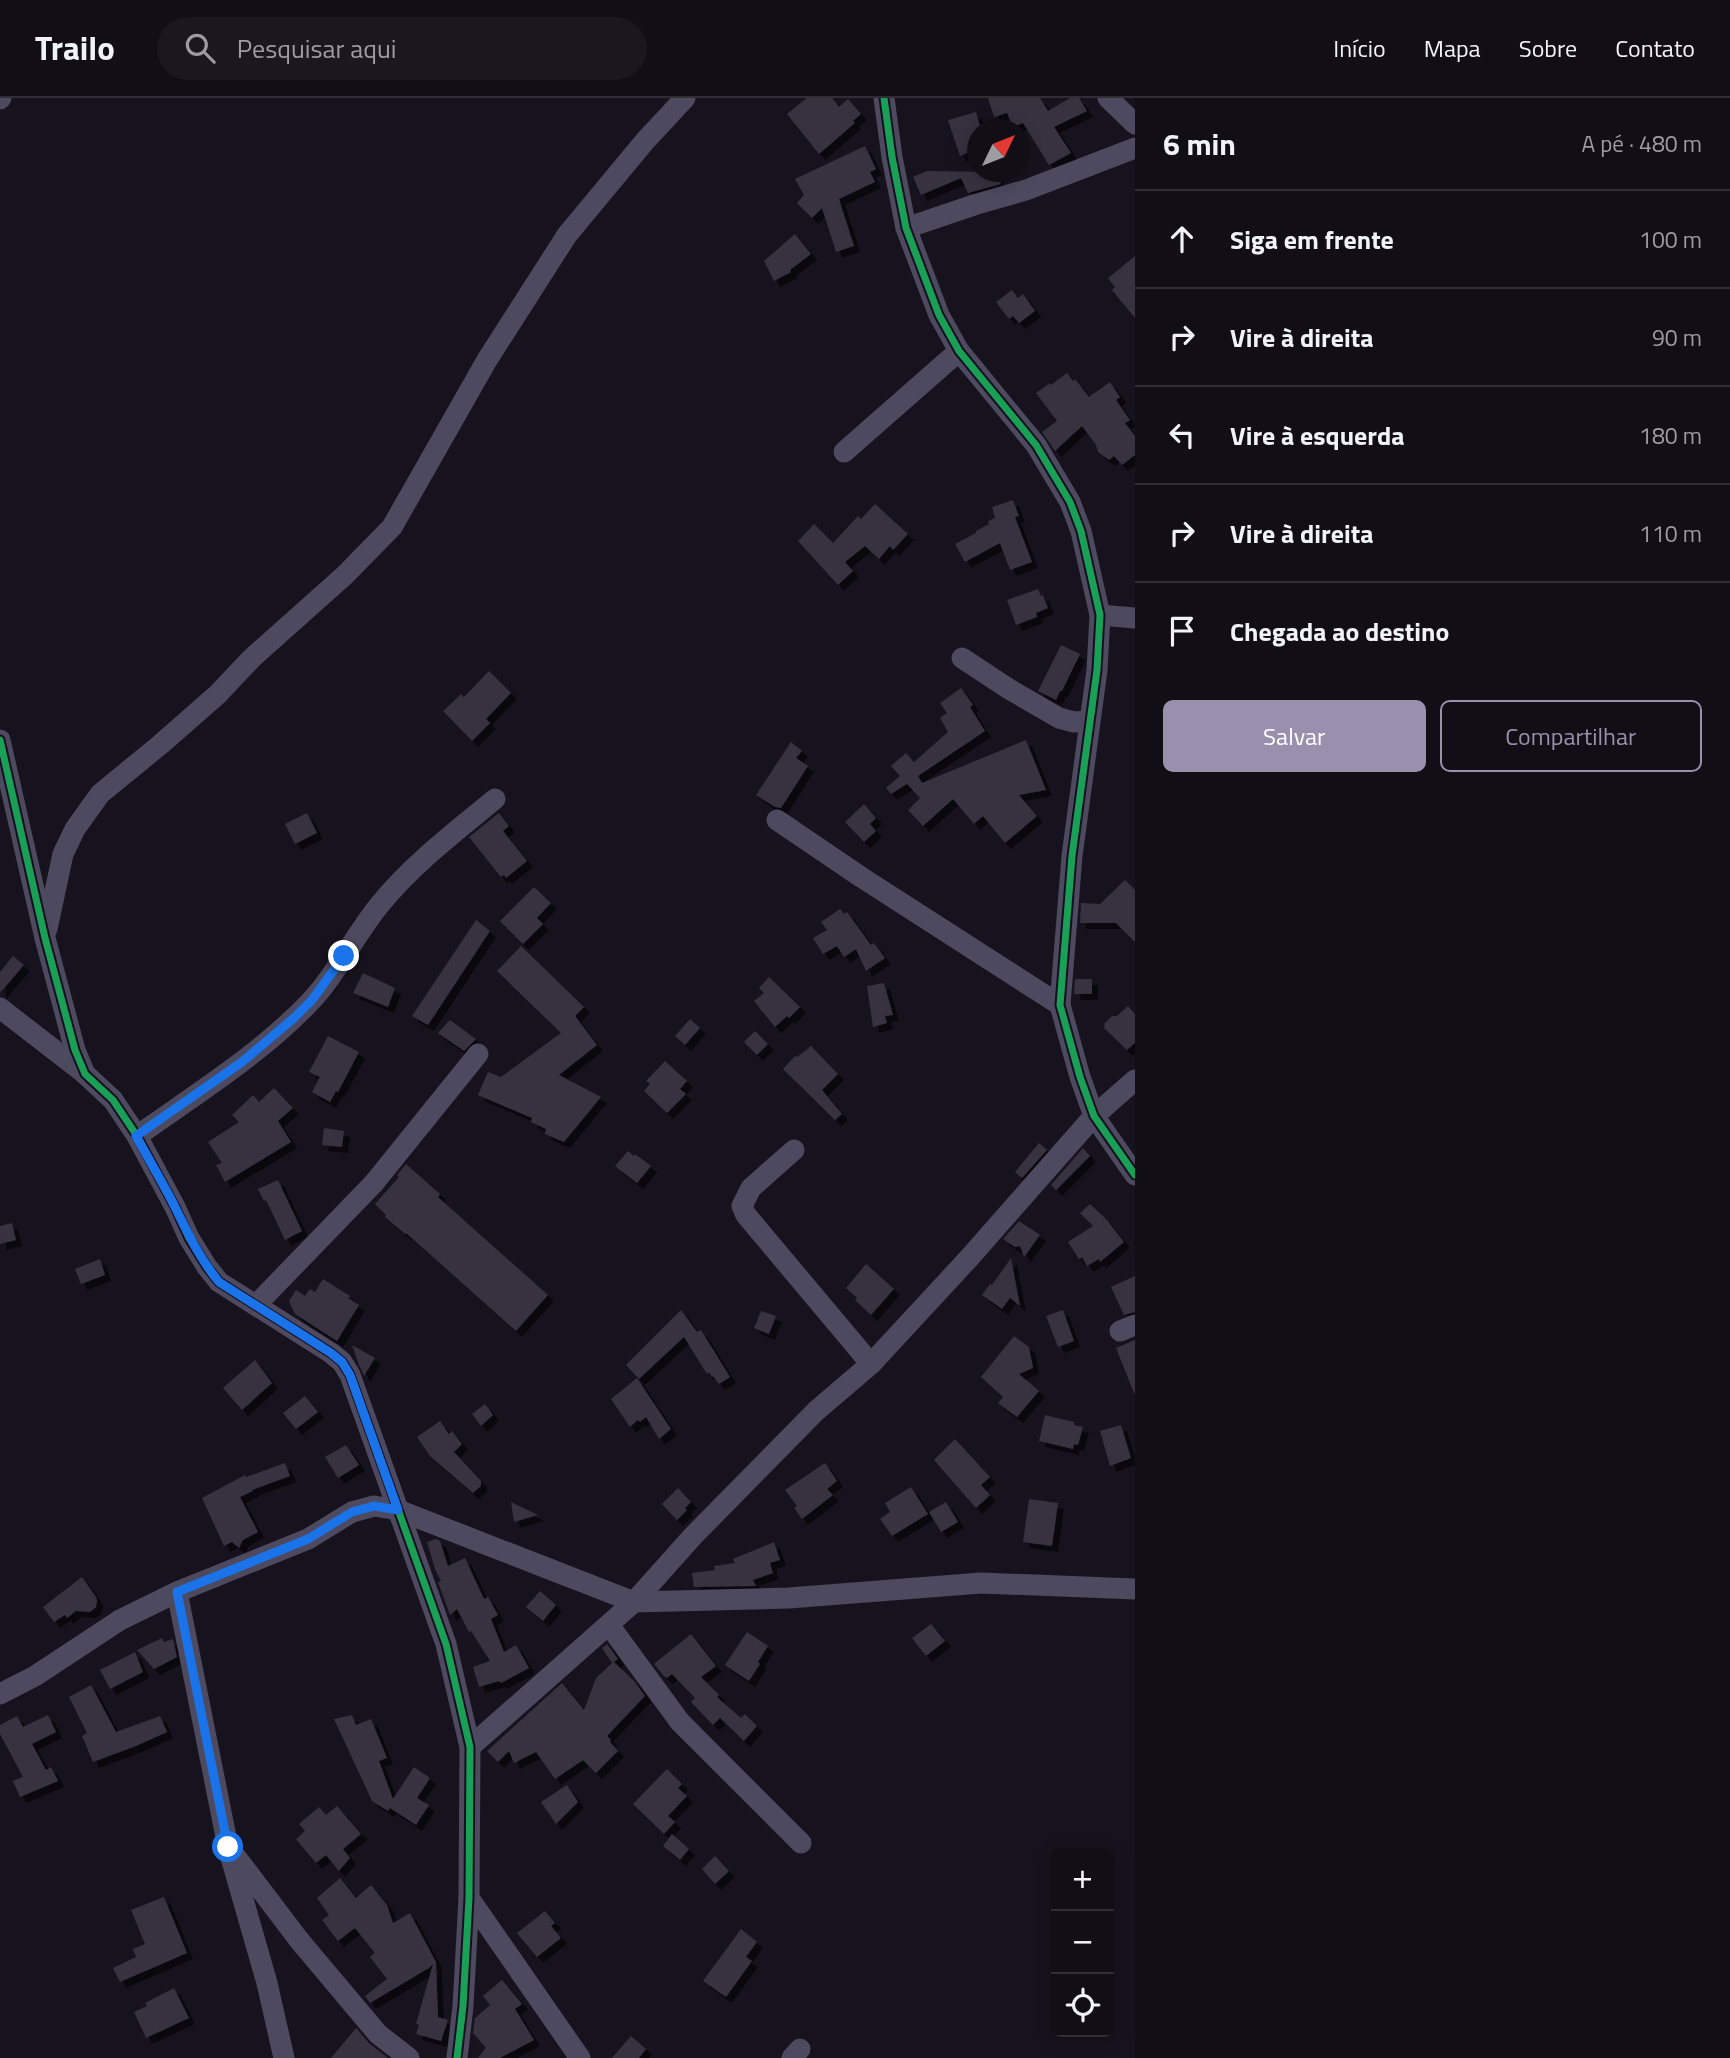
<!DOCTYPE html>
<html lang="pt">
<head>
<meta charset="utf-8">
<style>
  :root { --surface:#110e16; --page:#1a171f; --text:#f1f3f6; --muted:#9c9ca1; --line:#302e35; --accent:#9a90ae }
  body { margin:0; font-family:"Titillium Web",sans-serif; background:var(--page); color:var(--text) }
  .controls { position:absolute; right:21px; bottom:21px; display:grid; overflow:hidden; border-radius:10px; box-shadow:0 4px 18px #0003 }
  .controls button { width:63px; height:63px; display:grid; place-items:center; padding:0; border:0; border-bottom:2px solid var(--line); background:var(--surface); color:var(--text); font:35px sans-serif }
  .compass { position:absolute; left:967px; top:21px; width:63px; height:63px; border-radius:50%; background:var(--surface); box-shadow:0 4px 18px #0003; rotate:47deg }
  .stop { position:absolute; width:21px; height:21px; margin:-16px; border:5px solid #1a73e8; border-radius:50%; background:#fff }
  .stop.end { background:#1a73e8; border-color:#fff; box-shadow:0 2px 7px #0008 }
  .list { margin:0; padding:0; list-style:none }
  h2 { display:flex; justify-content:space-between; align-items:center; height:91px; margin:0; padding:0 28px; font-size:30px }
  h2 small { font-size:23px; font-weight:400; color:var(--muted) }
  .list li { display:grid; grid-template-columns:46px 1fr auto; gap:21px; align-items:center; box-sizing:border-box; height:98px; padding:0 28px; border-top:2px solid var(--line) }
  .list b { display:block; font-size:26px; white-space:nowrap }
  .list em { font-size:23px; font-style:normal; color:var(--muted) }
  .actions { display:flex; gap:14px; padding:21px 28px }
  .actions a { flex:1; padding:16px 0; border:2px solid var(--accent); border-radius:10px; text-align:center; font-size:24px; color:var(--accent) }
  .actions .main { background:var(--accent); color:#fff }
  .icon { flex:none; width:38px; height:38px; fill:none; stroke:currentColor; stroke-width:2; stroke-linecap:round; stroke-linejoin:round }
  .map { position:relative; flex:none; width:1135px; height:1960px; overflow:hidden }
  header { display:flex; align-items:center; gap:42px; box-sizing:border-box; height:98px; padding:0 35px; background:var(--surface); border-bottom:2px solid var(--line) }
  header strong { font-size:33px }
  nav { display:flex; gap:38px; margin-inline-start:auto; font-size:24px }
  .search { width:490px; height:63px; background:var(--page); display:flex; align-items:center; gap:18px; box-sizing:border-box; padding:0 24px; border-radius:38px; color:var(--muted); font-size:26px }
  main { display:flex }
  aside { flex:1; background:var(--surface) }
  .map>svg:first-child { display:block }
  .building { fill:#373140; filter:url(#shadow) }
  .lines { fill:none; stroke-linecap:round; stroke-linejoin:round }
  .street { stroke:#4d495e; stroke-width:21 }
  .cycleway-casing { stroke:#160f22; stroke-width:11 }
  .cycleway { stroke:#1a9f57; stroke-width:7 }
  .route { stroke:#1a73e8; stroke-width:9 }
</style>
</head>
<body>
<header>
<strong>Trailo</strong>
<div class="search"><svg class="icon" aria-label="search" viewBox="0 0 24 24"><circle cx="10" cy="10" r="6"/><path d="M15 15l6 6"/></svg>Pesquisar aqui</div>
<nav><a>Início</a><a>Mapa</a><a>Sobre</a><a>Contato</a></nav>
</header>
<main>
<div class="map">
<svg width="1135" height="1960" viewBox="0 0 1135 1960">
  <defs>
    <filter id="shadow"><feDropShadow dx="6" dy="6" stdDeviation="0" flood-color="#0009"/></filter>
  </defs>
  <rect width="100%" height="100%" fill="#17131e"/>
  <g class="building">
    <path d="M 807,0 L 832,0 L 839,9 L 848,1 L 861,16 L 853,23 L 855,25 L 819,56 L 787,16 Z"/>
    <path d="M 988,0 L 1040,0 L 1048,13 L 1070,0 L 1079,0 L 1087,13 L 1054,29 L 1071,55 L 1049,67 L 1023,25 L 1013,29 L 1007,15 L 994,19 Z"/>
    <path d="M 976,14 L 981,32 L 977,32 L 977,51 L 960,58 L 948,22 Z"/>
    <path d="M 865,48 L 876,71 L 870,74 L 875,84 L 839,101 L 854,148 L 836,154 L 822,110 L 812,120 L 797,105 L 804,97 L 795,81 Z"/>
    <path d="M 927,73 L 995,74 L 1001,86 L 968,95 L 961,80 L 921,97 L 913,79 Z"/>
    <path d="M 795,136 L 811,156 L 790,172 L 791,174 L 774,183 L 764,163 Z"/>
    <path d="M 1135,158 L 1135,220 L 1112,192 L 1115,189 L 1108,180 Z"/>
    <path d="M 1012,192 L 1018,200 L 1023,196 L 1035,213 L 1019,225 L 1013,218 L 1009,221 L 996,204 Z"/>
    <path d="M 1067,275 L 1073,283 L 1075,281 L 1089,299 L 1110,284 L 1120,299 L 1116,302 L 1130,322 L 1125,325 L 1135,338 L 1135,357 L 1122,367 L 1114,358 L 1109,362 L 1098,354 L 1096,347 L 1082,328 L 1055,353 L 1042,334 L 1057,323 L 1036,295 L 1050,285 L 1051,287 Z"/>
    <path d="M 1013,402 L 1019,418 L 1015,419 L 1032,464 L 1010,472 L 1000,445 L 965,464 L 955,446 L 976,435 L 976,433 L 989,426 L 988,423 L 995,420 L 992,409 Z"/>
    <path d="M 875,406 L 908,436 L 893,452 L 890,448 L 879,461 L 865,448 L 845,464 L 853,473 L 838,487 L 798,443 L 814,426 L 833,445 L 858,418 L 861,421 Z"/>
    <path d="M 1038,491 L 1041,498 L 1043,497 L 1048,510 L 1036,515 L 1037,519 L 1016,527 L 1007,502 Z"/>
    <path d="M 1061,547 L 1080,556 L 1062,593 L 1060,593 L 1056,602 L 1038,593 Z"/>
    <path d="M 489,573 L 511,595 L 486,621 L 490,625 L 472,643 L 443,613 L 461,596 L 464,599 Z"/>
    <path d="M 961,590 L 973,607 L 970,609 L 985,633 L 918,678 L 922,685 L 1026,642 L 1046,692 L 1019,697 L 1037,718 L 1005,745 L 983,718 L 974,726 L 953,701 L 923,728 L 908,712 L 920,700 L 907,686 L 891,696 L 886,690 L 900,678 L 891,668 L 906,655 L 914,664 L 948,634 L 940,620 L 947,615 L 940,605 Z"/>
    <path d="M 791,644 L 802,653 L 796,660 L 808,668 L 781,710 L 775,709 L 756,697 Z"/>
    <path d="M 864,706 L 876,720 L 870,726 L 876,733 L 864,744 L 845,724 Z"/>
    <path d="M 307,715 L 317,735 L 295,746 L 285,726 Z"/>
    <path d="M 499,715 L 509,728 L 503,733 L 527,763 L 506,780 L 504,777 L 501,779 L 469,739 Z"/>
    <path d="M 1125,782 L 1135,792 L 1135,844 L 1116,825 L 1080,825 L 1081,805 L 1100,806 Z"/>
    <path d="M 534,789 L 551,805 L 537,820 L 543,826 L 523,846 L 500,823 Z"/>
    <path d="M 840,811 L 844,816 L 847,814 L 871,847 L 874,845 L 885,860 L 866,873 L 856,851 L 844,859 L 837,848 L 823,856 L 813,840 L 827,832 L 821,824 Z"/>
    <path d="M 476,822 L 490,833 L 428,927 L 412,918 Z"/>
    <path d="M 521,848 L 584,909 L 575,918 L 597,947 L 559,977 L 601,999 L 564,1044 L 545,1036 L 546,1031 L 531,1024 L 532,1020 L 478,997 L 488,974 L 501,979 L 561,935 L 497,873 Z"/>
    <path d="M 13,858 L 24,867 L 0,895 L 0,874 Z"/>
    <path d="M 363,875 L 395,890 L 388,909 L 353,895 Z"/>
    <path d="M 769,879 L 800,909 L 789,920 L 787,918 L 775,929 L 754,903 L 764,895 L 759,890 Z"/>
    <path d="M 1075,881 L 1092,881 L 1092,896 L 1074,896 Z"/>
    <path d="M 884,885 L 893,917 L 885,918 L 887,925 L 873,929 L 867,888 Z"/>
    <path d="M 1128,908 L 1135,916 L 1135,945 L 1127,952 L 1104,930 L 1105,928 L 1104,926 L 1112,918 L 1117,918 Z"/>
    <path d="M 690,921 L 700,930 L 685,947 L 675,938 Z"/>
    <path d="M 450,922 L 476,941 L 464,953 L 438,935 Z"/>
    <path d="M 755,933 L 768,946 L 757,957 L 744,944 Z"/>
    <path d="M 328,938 L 359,954 L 338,994 L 336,993 L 330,1004 L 312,994 L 320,979 L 309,974 Z"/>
    <path d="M 811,948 L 838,976 L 822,992 L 842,1016 L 835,1022 L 783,971 L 795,958 L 797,959 Z"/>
    <path d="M 665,963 L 687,983 L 680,991 L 686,996 L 667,1015 L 644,993 L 650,986 L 646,983 Z"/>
    <path d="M 274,990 L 293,1010 L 278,1023 L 291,1044 L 225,1084 L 216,1067 L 222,1065 L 208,1044 L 239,1024 L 232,1017 L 253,997 L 259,1004 Z"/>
    <path d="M 324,1030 L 344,1033 L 342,1049 L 322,1047 Z"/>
    <path d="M 1039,1045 L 1047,1052 L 1022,1080 L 1015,1074 Z"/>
    <path d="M 1083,1050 L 1090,1058 L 1056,1092 L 1051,1087 Z"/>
    <path d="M 628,1053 L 634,1058 L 635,1056 L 651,1068 L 637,1085 L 615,1068 Z"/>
    <path d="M 406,1066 L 440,1096 L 438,1099 L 548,1197 L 516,1233 L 406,1135 L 405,1136 L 385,1119 L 386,1117 L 375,1106 L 399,1079 L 397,1077 Z"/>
    <path d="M 278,1082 L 302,1133 L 285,1142 L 266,1102 L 264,1103 L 258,1091 Z"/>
    <path d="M 1090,1106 L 1106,1121 L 1124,1144 L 1100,1164 L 1099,1161 L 1087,1168 L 1082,1159 L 1079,1161 L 1068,1144 L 1093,1128 L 1080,1115 Z"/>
    <path d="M 1019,1123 L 1040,1137 L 1024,1159 L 1020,1148 L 1015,1149 L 1003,1141 Z"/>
    <path d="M 12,1125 L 16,1142 L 0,1146 L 0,1128 Z"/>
    <path d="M 1011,1160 L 1020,1208 L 1010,1200 L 1002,1211 L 982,1197 L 990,1186 L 992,1187 Z"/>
    <path d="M 100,1161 L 105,1177 L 81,1186 L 75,1171 Z"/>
    <path d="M 866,1166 L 894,1191 L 871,1217 L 855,1202 L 857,1200 L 846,1190 Z"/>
    <path d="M 1135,1178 L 1135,1214 L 1124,1217 L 1111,1189 Z"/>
    <path d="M 323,1181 L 350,1198 L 348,1200 L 359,1207 L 337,1243 L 295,1216 L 289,1203 L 296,1192 L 305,1198 L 310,1191 L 315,1194 Z"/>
    <path d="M 681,1212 L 697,1234 L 701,1232 L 730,1279 L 719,1286 L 713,1278 L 712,1279 L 709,1274 L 707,1276 L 684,1239 L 639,1281 L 626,1267 Z"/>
    <path d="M 1063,1212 L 1074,1243 L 1058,1249 L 1046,1218 Z"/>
    <path d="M 761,1213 L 776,1218 L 769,1236 L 754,1230 Z"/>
    <path d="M 1014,1238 L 1029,1249 L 1033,1270 L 1019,1276 L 1039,1293 L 1017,1319 L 998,1305 L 1003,1299 L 981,1279 Z"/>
    <path d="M 1135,1242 L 1135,1295 L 1134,1295 L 1116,1250 Z"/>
    <path d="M 352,1247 L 375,1260 L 364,1278 L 359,1267 Z"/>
    <path d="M 255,1262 L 272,1285 L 242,1312 L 223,1290 Z"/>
    <path d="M 637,1280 L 671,1331 L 659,1341 L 646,1319 L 640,1324 L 638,1322 L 630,1329 L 611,1301 Z"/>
    <path d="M 305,1298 L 318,1314 L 296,1331 L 283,1315 Z"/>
    <path d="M 485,1306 L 493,1317 L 481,1328 L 472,1316 Z"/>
    <path d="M 1045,1317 L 1074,1324 L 1074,1327 L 1083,1329 L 1078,1347 L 1074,1346 L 1073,1351 L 1039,1343 Z"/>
    <path d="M 440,1323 L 449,1336 L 452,1333 L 462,1346 L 454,1354 L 481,1383 L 481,1388 L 473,1395 L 430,1358 L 417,1339 Z"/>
    <path d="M 1121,1327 L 1131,1360 L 1110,1368 L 1100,1333 Z"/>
    <path d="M 955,1341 L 990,1379 L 981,1387 L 990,1397 L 976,1410 L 934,1362 Z"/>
    <path d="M 346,1347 L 359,1367 L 338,1380 L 325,1359 Z"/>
    <path d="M 285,1365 L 290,1378 L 252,1392 L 253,1393 L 240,1399 L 258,1434 L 243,1442 L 239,1450 L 232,1444 L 224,1448 L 202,1400 L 245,1377 L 246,1379 Z"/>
    <path d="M 825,1365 L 837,1383 L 827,1391 L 833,1397 L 802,1421 L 794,1410 L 797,1408 L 785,1392 Z"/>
    <path d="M 911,1389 L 928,1416 L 892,1438 L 880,1421 L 890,1414 L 885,1405 Z"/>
    <path d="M 678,1390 L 691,1404 L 685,1410 L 687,1412 L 677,1422 L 662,1406 Z"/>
    <path d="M 1029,1401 L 1058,1405 L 1052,1448 L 1023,1444 Z"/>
    <path d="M 511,1404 L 538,1417 L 514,1424 Z"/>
    <path d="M 946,1404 L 958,1424 L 941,1434 L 929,1414 Z"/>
    <path d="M 436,1441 L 440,1443 L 448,1468 L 465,1460 L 484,1501 L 488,1499 L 498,1517 L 491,1521 L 504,1554 L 516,1547 L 529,1570 L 501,1585 L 499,1583 L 479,1589 L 473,1569 L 490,1563 L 471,1533 L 469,1534 L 457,1511 L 450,1517 L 438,1484 L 441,1483 L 435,1471 L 427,1444 Z"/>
    <path d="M 774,1444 L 780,1462 L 770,1465 L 773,1475 L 753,1482 L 756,1488 L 694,1489 L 692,1475 L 715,1472 L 714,1468 L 735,1465 L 733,1461 Z"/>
    <path d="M 82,1479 L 96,1499 L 97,1503 L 96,1509 L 90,1514 L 76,1513 L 67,1520 L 65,1517 L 54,1524 L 43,1509 Z"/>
    <path d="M 540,1493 L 556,1507 L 543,1523 L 526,1509 Z"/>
    <path d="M 931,1526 L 945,1543 L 926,1558 L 912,1540 Z"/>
    <path d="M 747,1534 L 768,1548 L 758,1564 L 760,1566 L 749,1583 L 725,1567 Z"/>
    <path d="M 691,1536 L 716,1568 L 701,1579 L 719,1597 L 717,1599 L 741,1620 L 745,1616 L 757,1628 L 744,1643 L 720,1620 L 713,1627 L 691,1604 L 695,1600 L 672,1576 L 667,1580 L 664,1578 L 654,1566 Z"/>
    <path d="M 162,1540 L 164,1544 L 173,1541 L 177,1559 L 154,1571 L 137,1552 Z"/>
    <path d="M 607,1546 L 618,1561 L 614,1564 L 635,1584 L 645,1598 L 607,1638 L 611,1642 L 610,1644 L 618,1653 L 596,1675 L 583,1662 L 555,1681 L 536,1654 L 514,1665 L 509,1653 L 498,1664 L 487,1653 L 562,1585 L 584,1612 L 596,1580 L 612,1565 L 602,1550 Z"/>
    <path d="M 135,1554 L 143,1574 L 110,1591 L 100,1572 Z"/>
    <path d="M 91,1587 L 116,1634 L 160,1618 L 167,1634 L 136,1648 L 93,1664 L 82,1638 L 87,1635 L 69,1599 Z"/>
    <path d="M 48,1617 L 56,1634 L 32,1646 L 46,1672 L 51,1669 L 58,1683 L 20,1699 L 13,1683 L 23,1679 L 0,1636 L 0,1627 L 17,1618 L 23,1629 Z"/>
    <path d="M 352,1617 L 356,1627 L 371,1621 L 387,1660 L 379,1663 L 393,1701 L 414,1669 L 430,1680 L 417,1700 L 429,1707 L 416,1727 L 390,1710 L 388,1713 L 372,1703 L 334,1621 Z"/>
    <path d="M 667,1671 L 682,1686 L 678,1690 L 687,1698 L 668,1718 L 675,1724 L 664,1736 L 633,1706 Z"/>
    <path d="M 567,1687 L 578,1704 L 556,1726 L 541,1704 Z"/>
    <path d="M 337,1708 L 361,1736 L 343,1751 L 350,1760 L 339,1773 L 326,1757 L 316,1765 L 296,1741 L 305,1733 L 299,1726 L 319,1709 L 326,1717 Z"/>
    <path d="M 672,1736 L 689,1751 L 680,1762 L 663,1748 Z"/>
    <path d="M 715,1758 L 729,1773 L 715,1786 L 702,1771 Z"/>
    <path d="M 340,1780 L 356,1800 L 371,1787 L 387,1807 L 393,1825 L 410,1815 L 436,1864 L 438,1919 L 448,1922 L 441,1943 L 416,1936 L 419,1927 L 416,1926 L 433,1866 L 429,1870 L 370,1905 L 365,1898 L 387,1881 L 370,1859 L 375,1855 L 355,1830 L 338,1843 L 322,1822 L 329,1817 L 317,1800 Z"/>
    <path d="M 164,1799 L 187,1855 L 120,1884 L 113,1870 L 136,1859 L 133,1851 L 145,1846 L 131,1812 Z"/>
    <path d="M 545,1813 L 555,1825 L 551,1828 L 561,1840 L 537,1859 L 517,1835 Z"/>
    <path d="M 741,1831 L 757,1844 L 746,1859 L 752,1863 L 726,1899 L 703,1883 Z"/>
    <path d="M 502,1882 L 522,1906 L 515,1911 L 534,1942 L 500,1960 L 478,1960 L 486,1950 L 473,1935 L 475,1920 L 490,1907 L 483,1898 Z"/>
    <path d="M 174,1890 L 189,1920 L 146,1940 L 134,1914 L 147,1908 L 145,1905 Z"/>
    <path d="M 356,1930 L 370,1946 L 388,1960 L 331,1960 Z"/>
    <path d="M 631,1938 L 646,1951 L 639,1960 L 612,1960 Z"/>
  </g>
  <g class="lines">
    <g class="street">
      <path d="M 884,0 L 892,59 L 906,130 L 939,217 L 959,253 L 1036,347 L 1070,404 L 1081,433 L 1100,517 L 1097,572 L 1072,758 L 1060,907 L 1080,979 L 1094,1018 L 1135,1077"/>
      <path d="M 1108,0 L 1135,26"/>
      <path d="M 0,1 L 1,0"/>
      <path d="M 906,130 L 977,106 L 1026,92 L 1135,50"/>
      <path d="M 844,354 L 959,253"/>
      <path d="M 1100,517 L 1135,520"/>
      <path d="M 962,560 L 1009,591 L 1059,620 L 1074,624 L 1089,623"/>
      <path d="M 0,642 L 45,840 L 75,952 L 85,976 L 113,1002 L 137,1038 L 175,1109 L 189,1140 L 207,1169 L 219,1184 L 331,1255 L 342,1264 L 350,1277 L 446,1546 L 470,1649 L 469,1800 L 463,1908 L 457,1960"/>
      <path d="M 777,722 L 861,779 L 1060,907"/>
      <path d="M 47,831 L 63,756 L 75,731 L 100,696 L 161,646 L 218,596 L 252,560 L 345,477 L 392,429 L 487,262 L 567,137 L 645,43 L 685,0"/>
      <path d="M 0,910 L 84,975"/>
      <path d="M 137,1038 C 196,996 259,957 309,905 C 337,876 355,836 381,805 C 414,765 455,734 495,701"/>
      <path d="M 794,1052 L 751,1090 L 742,1108 L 746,1117 L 871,1266"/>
      <path d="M 256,1207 L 374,1085 L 478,956"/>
      <path d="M 1120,1233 L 1135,1227"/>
      <path d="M 177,1494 L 228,1749 L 267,1885 L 284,1960"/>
      <path d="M 627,1510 L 634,1504 L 789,1500 L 981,1485 L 1135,1491"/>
      <path d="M 609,1527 L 680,1624 L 801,1745"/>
      <path d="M 0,1596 L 35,1578 L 120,1522 L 177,1494 L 308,1441 L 352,1414 L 374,1408 L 398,1412 L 634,1504"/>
      <path d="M 470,1649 L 634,1504 L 693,1438 L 816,1313 L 871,1266 L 970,1159 L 1094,1018 L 1135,982"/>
      <path d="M 236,1759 L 299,1842 L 378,1936 L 409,1960"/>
      <path d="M 469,1800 L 580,1960"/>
      <path d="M 792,1960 L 800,1951"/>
    </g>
    <defs>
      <g id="cycleway">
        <path d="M 884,0 L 892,59 L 906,130 L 939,217 L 959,253 L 1036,347 L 1070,404 L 1081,433 L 1100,517 L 1097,572 L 1072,758 L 1060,907 L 1080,979 L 1094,1018 L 1135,1077"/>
        <path d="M 0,642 L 45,840 L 75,952 L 85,976 L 113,1002 L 137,1038 L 175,1109 L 189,1140 L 207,1169 L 219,1184 L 331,1255 L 342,1264 L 350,1277 L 446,1546 L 470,1649 L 469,1800 L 463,1908 L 457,1960"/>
      </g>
    </defs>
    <use href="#cycleway" class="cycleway-casing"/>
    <use href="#cycleway" class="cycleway"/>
  </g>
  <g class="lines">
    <path class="route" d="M 228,1749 L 177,1494 L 308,1441 L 352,1414 L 374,1408 L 398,1412 L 350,1277 L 342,1264 L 331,1255 L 219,1184 C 200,1161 188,1136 175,1109 C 163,1085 149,1062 136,1038 L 242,964 L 295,919 L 312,902 L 344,858"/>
  </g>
</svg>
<div class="controls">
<button>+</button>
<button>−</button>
<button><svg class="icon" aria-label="locate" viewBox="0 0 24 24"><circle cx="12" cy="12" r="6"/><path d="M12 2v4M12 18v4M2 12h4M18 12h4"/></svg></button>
</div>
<svg class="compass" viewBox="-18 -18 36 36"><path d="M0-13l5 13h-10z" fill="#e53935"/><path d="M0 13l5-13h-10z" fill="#9c9ca1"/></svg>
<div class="stop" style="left:228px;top:1749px"></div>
<div class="stop end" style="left:344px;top:858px"></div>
</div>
<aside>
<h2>6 min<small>A pé · 480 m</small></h2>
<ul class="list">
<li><svg class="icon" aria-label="ahead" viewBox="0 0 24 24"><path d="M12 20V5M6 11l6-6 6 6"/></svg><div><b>Siga em frente</b></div><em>100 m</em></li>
<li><svg class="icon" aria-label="right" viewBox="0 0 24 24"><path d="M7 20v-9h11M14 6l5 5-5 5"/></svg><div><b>Vire à direita</b></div><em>90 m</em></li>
<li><svg class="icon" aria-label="left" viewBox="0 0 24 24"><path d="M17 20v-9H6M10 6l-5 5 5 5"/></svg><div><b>Vire à esquerda</b></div><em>180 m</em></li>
<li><svg class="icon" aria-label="right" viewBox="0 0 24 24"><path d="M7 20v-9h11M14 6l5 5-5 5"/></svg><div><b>Vire à direita</b></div><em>110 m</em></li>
<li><svg class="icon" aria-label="arrive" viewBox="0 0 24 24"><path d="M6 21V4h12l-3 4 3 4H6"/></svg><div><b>Chegada ao destino</b></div></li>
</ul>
<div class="actions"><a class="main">Salvar</a><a>Compartilhar</a></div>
</aside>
</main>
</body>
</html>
